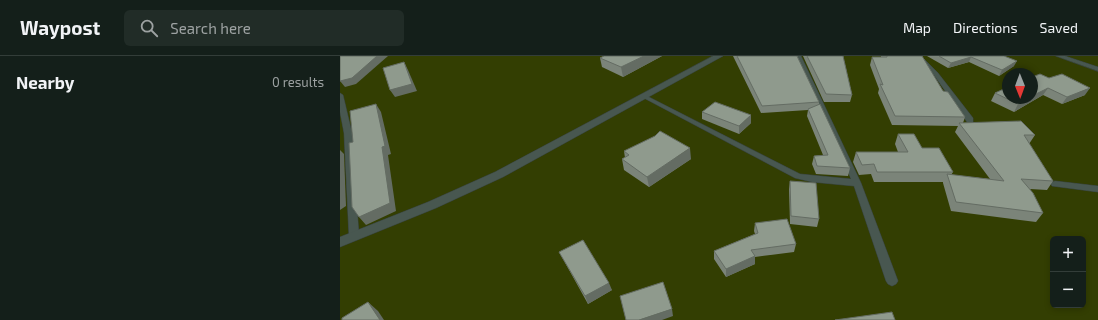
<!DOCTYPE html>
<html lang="en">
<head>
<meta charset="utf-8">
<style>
  :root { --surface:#141f1a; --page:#212c27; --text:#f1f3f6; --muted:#9da2a2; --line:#333d39 }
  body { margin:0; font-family:"Exo 2",sans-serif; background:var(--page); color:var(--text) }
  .controls { position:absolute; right:12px; bottom:12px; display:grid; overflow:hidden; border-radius:6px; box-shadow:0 2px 6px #0003 }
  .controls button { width:36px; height:36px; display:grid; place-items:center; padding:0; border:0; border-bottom:1px solid var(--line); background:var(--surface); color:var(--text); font:20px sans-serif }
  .compass { position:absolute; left:662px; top:12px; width:36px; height:36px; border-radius:50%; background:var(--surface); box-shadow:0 2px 6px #0003; rotate:179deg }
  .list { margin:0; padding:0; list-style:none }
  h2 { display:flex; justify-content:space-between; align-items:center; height:52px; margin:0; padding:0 16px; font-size:17px }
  h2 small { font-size:13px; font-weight:400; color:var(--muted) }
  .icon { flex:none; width:22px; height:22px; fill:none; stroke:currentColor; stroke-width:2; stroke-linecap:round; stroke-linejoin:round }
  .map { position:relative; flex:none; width:758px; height:264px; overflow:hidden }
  header { display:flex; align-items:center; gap:24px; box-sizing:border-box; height:56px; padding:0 20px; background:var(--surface); border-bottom:1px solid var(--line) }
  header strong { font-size:19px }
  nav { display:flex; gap:22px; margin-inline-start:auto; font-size:14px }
  .search { width:280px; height:36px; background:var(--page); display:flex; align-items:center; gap:10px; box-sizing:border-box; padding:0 14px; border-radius:6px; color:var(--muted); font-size:15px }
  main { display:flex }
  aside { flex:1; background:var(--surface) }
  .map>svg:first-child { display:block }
  .green { fill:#333e02; fill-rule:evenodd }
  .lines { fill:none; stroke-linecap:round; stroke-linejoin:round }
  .service-casing { stroke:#37423e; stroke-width:1 }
  .minor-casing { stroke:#37423e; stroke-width:1 }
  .service { fill:#485750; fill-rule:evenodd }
  .minor { fill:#485750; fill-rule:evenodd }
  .wall { fill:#7b8479 }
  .shaded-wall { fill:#646c63 }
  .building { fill:#8f9a8d; stroke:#646c63 }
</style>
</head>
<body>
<header>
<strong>Waypost</strong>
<div class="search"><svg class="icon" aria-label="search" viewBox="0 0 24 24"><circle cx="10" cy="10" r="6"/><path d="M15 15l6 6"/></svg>Search here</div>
<nav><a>Map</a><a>Directions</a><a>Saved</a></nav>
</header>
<main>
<aside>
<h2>Nearby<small>0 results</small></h2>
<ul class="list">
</ul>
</aside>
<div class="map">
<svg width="758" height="264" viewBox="0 0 758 264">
  <rect width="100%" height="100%" fill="#1b2922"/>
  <path class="green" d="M 0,0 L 758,0 L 758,264 L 0,264 ZM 668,18 L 692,18 L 692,42 L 668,42 ZM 713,183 L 743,183 L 743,249 L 713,249 Z"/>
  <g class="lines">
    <defs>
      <g id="service">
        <path d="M 455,0 L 461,0 L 521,127 L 558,225 L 556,228 L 552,230 L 548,228 L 546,225 L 514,130 L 472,126 L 455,122 L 300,40 L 301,39 L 305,39 L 460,118 L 511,123 Z"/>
        <path d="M 575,0 L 581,0 L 598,17 L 633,62 L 633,66 L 627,66 L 594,19 Z"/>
        <path d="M 716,0 L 725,0 L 758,11 L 758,15 Z"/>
        <path d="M 0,37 L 3,39 L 12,77 L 19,180 L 18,183 L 14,184 L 10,183 L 9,180 L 4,77 L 0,56 Z"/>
        <path d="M 715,125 L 758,130 L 758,136 L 712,130 L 711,128 L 712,126 Z"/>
      </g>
      <path id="minor" d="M 373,0 L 383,0 L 163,121 L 96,152 L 0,191 L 0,181 L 88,146 L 155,116 Z"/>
    </defs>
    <use href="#service" class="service-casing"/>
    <use href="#minor" class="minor-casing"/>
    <use href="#service" class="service"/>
    <use href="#minor" class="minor"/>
  </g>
  <g class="wall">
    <path d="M 322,0 L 283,21 L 262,11 L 260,2 Z"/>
    <path d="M 393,0 L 457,0 L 479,46 L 479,49 L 510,112 L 508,120 L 476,118 L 472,108 L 474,100 L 483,99 L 467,60 L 468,54 L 421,57 Z"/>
    <path d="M 463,0 L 503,0 L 512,39 L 510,46 L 484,46 Z"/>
    <path d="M 541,0 L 582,0 L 603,35 L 625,61 L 623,67 L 695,79 L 689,88 L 713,125 L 707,134 L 690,133 L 703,157 L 696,166 L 611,155 L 603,127 L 603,126 L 534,126 L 531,118 L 519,119 L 513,106 L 516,96 L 558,96 L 555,88 L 558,78 L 582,92 L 613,116 L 611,119 L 650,123 L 615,76 L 618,70 L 552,69 L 538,37 L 539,33 L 530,9 L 532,1 L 541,1 Z"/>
    <path d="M 587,0 L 664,0 L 674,10 L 659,20 L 629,6 L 608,12 Z"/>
    <path d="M 709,22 L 745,39 L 722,48 L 703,39 L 674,56 L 651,45 L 655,37 Z"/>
    <path d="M 362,56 L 411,67 L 399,78 L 362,63 Z"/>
    <path d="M 284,95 L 351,103 L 309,131 L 284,114 L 282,103 L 285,102 Z"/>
    <path d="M 450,125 L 479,163 L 477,171 L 450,168 L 449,133 Z"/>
    <path d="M 415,167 L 456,188 L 454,196 L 415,201 L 415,208 L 386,221 L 374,203 L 374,195 L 415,178 L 414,175 Z"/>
    <path d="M 219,196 L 272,234 L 248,248 L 223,203 Z"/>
  </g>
  <g class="shaded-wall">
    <path d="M 37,0 L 48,0 L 16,28 L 5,31 L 0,25 Z"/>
    <path d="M 304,0 L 322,0 L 283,21 L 281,11 Z"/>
    <path d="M 631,1 L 629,6 L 608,12 L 611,7 Z"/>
    <path d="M 677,5 L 674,10 L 659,20 L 662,14 Z"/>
    <path d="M 64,6 L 68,14 L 77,35 L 55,41 L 50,34 Z"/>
    <path d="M 708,32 L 703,39 L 674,56 L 678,48 L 689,42 L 692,42 L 692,40 Z"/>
    <path d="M 750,32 L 745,39 L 722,48 L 727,41 Z"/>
    <path d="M 36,48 L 41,56 L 51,98 L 48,99 L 56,155 L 26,169 L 19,161 L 42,91 Z"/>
    <path d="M 411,59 L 411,67 L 399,78 L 399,70 Z"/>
    <path d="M 350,92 L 351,103 L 309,131 L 307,121 Z"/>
    <path d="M 0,94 L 4,98 L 6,150 L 0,154 Z"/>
    <path d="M 415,200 L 415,208 L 386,221 L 386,213 Z"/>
    <path d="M 269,227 L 272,234 L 248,248 L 245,240 Z"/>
    <path d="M 28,246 L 38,255 L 44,264 L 40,264 Z"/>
    <path d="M 332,253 L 333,260 L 322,264 L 299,264 Z"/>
  </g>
  <g class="building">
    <path d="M 0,0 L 37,0 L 12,22 L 0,25 Z"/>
    <path d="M 264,0 L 304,0 L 281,11 L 260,2 Z"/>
    <path d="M 397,0 L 457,0 L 479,46 L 422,50 Z"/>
    <path d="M 467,0 L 503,0 L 512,39 L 486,38 Z"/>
    <path d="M 547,0 L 582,0 L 603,35 L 608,36 L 625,61 L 555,60 L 540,28 L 543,29 L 532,1 L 547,1 Z"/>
    <path d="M 599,0 L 664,0 L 677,5 L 662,14 L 631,1 L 611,7 Z"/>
    <path d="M 64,6 L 72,28 L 50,34 L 43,12 Z"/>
    <path d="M 700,18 L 709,22 L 722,18 L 750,32 L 727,41 L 708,32 L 692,40 L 692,21 Z"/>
    <path d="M 668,31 L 668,42 L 689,42 L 678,48 L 655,37 Z"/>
    <path d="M 375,46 L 411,59 L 399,70 L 362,56 Z"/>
    <path d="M 36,48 L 45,90 L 42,91 L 50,147 L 19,161 L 12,151 L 9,87 L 13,86 L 10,55 Z"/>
    <path d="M 480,48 L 510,112 L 477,110 L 474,100 L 488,99 L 468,53 Z"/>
    <path d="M 681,65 L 695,79 L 684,79 L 713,125 L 681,123 L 693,137 L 703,157 L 616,146 L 607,118 L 664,125 L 619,67 Z"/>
    <path d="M 320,75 L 350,92 L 307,121 L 282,103 L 289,99 L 284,95 L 315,80 Z"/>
    <path d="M 558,78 L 574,78 L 582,92 L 599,92 L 613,116 L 537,116 L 534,108 L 522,109 L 516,96 L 568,96 Z"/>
    <path d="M 450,125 L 476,127 L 479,163 L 451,160 Z"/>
    <path d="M 447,163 L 456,188 L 411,194 L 415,200 L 386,213 L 374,195 L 418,177 L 415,167 Z"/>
    <path d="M 243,184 L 269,227 L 245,240 L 219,196 Z"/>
    <path d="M 323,226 L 332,253 L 299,264 L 286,264 L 280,240 Z"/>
    <path d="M 28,246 L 40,264 L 2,264 L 2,262 Z"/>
    <path d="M 552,256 L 555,264 L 495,264 Z"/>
  </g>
</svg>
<div class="controls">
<button>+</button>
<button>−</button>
</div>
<svg class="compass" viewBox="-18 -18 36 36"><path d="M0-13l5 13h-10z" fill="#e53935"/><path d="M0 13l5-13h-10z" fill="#9da2a2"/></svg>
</div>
</main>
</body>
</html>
